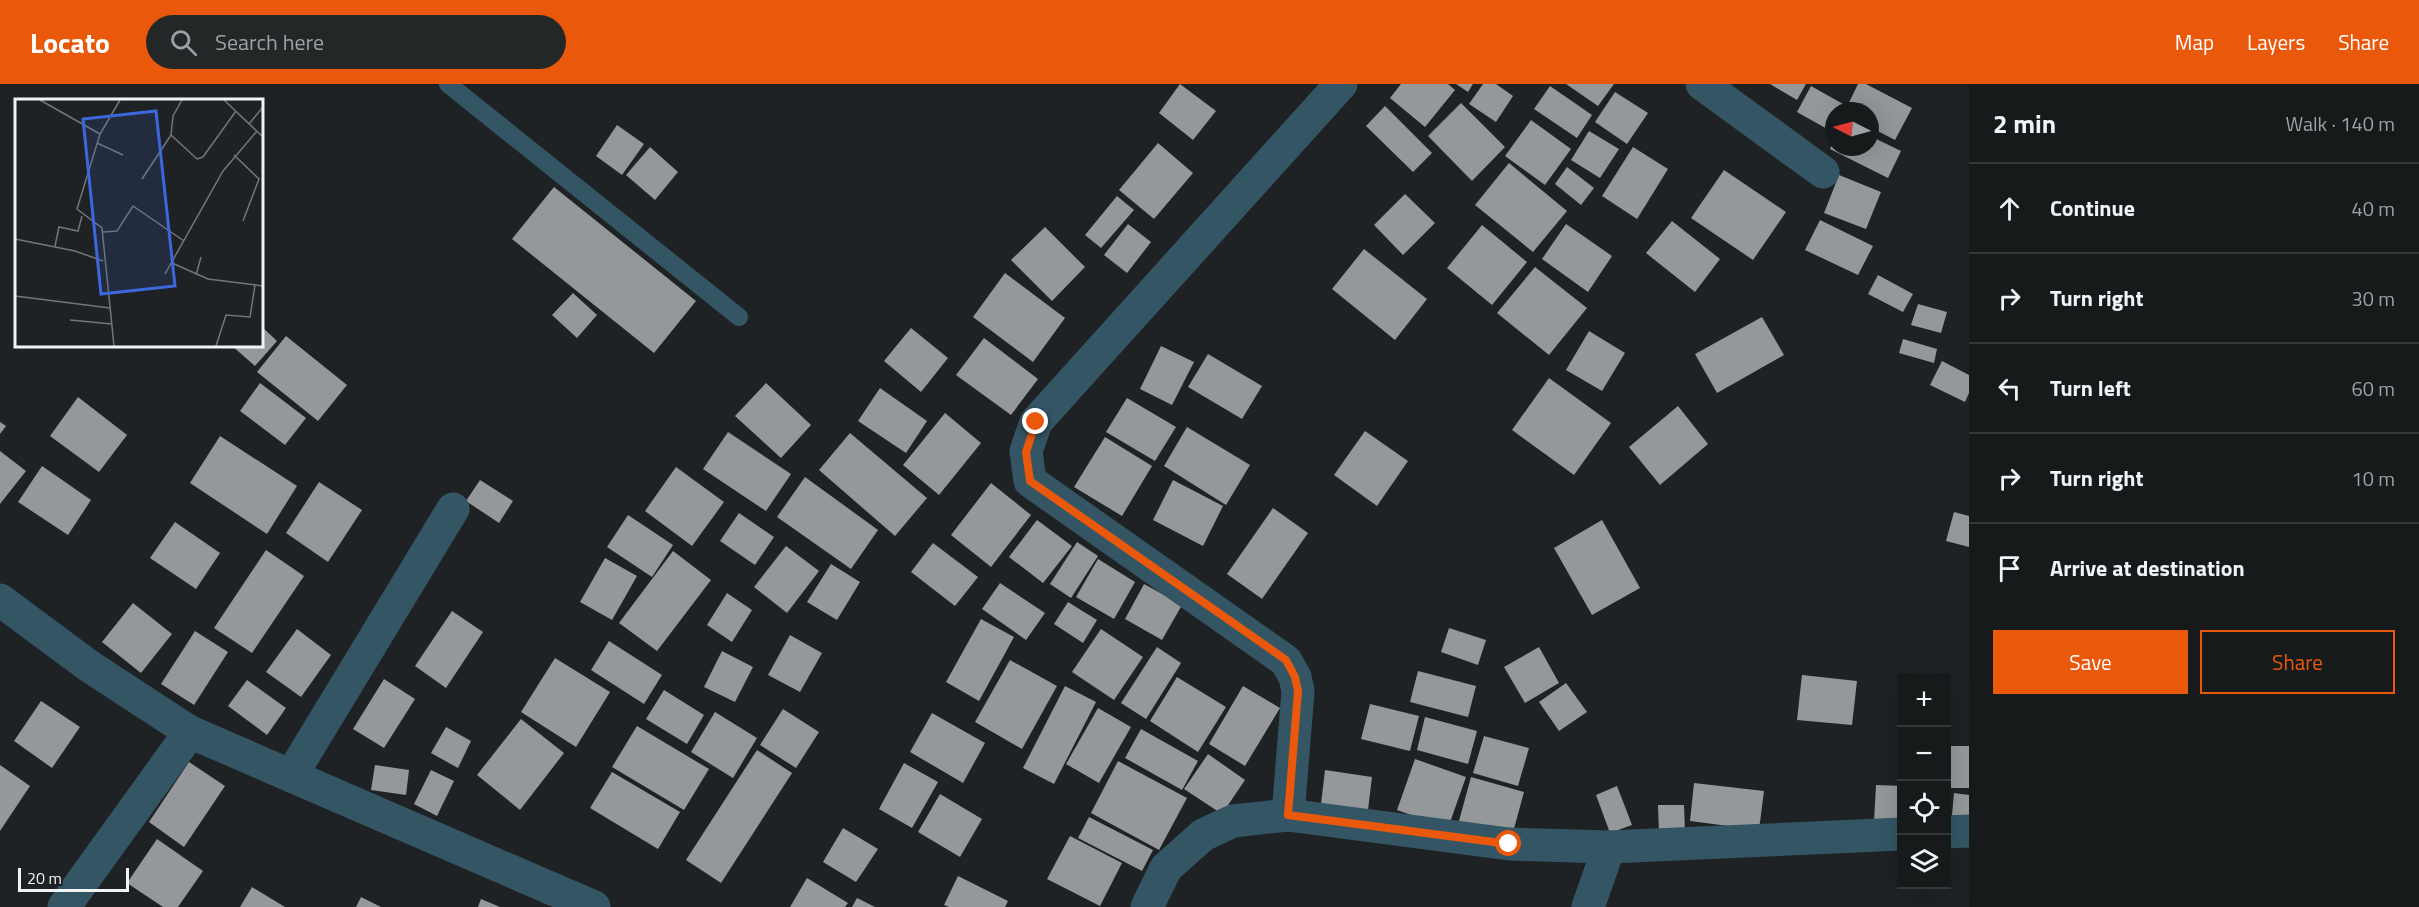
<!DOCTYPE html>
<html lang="en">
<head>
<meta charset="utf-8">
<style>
  :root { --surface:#171a1b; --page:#242728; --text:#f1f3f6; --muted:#9ea1a3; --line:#36383a; --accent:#ea580c }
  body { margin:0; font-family:"Titillium Web",sans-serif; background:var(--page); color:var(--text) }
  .controls { position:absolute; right:18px; bottom:18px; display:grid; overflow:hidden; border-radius:0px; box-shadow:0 6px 24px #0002 }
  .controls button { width:54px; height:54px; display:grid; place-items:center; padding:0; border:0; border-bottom:2px solid var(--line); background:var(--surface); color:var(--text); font:30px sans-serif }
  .compass { position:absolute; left:1825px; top:18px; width:54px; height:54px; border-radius:50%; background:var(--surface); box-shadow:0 6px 24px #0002; rotate:276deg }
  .scale { position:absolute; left:18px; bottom:15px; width:111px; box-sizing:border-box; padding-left:6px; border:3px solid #f1f4f5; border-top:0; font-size:16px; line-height:21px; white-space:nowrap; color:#f1f4f5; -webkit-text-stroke:4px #1f2224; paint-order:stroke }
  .stop { position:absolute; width:18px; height:18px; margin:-14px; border:4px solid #ea580c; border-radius:50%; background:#fff }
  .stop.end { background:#ea580c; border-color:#fff; box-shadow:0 2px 6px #0008 }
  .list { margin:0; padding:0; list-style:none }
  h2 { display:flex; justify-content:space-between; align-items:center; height:78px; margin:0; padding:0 24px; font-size:26px }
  h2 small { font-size:20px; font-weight:400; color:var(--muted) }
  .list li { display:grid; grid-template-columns:39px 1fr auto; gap:18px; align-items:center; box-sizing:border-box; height:90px; padding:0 24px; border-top:2px solid var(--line) }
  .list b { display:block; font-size:22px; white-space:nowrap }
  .list em { font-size:20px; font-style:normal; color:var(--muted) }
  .actions { display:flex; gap:12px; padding:18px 24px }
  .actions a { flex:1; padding:14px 0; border:2px solid var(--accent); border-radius:0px; text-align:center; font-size:21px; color:var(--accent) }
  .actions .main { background:var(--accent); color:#fff }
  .icon { flex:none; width:33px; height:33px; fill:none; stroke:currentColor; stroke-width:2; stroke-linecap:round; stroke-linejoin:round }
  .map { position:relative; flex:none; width:1969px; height:823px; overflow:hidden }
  header { display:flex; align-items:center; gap:36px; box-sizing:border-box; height:84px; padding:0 30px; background:var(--accent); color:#fff }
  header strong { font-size:28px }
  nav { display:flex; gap:33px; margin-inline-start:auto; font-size:21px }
  .search { width:420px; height:54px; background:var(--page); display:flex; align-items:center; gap:15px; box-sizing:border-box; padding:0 21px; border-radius:33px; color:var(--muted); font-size:22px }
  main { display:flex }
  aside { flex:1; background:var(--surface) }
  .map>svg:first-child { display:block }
  .building { fill:#94989a }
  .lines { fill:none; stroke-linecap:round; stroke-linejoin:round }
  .lane { stroke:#345664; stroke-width:18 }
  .street { stroke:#345664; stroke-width:33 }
  .route { stroke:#ea580c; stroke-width:8 }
  .inset-road { fill:none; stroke:#737678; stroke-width:1.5 }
  .view { fill:#3d67dc; fill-opacity:0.15; stroke:#3d67dc; stroke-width:3 }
  .inset-edge { fill:none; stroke:#f1f4f5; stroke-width:3 }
</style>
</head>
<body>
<header>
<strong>Locato</strong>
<div class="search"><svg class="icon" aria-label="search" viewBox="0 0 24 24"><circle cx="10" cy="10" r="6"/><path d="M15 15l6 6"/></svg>Search here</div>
<nav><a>Map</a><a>Layers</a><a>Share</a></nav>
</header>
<main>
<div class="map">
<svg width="1969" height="823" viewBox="0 0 1969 823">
  <rect width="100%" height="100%" fill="#1f2224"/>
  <g class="building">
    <path d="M 1180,0 L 1216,27 L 1193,56 L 1159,29 Z"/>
    <path d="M 1401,0 L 1448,0 L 1455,6 L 1425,43 L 1390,14 Z"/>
    <path d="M 1456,0 L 1473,0 L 1468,8 Z"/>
    <path d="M 1483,0 L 1496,0 L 1513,12 L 1496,38 L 1469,20 Z"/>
    <path d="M 1566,0 L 1614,0 L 1598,22 Z"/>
    <path d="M 1770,0 L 1806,0 L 1797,16 Z"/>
    <path d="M 1858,0 L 1866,0 L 1912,24 L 1895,56 L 1870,43 L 1870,27 L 1845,27 Z"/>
    <path d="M 1550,2 L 1592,31 L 1577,54 L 1534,25 Z"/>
    <path d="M 1811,2 L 1843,20 L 1839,27 L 1834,27 L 1834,36 L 1829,46 L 1797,28 Z"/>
    <path d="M 1615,8 L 1648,29 L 1627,60 L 1595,38 Z"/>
    <path d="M 1461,19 L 1505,63 L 1472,97 L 1428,52 Z"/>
    <path d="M 1385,22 L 1432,69 L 1413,88 L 1366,42 Z"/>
    <path d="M 1531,36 L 1571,65 L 1545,101 L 1505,72 Z"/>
    <path d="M 617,41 L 644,60 L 622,91 L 596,72 Z"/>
    <path d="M 1589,47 L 1619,65 L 1600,94 L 1571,76 Z"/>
    <path d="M 1870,52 L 1901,67 L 1888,94 L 1830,65 L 1834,57 L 1834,63 L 1870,63 Z"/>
    <path d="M 1158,59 L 1193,89 L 1154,135 L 1119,106 Z"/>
    <path d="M 650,63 L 678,88 L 655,116 L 626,91 Z"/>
    <path d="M 1633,63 L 1668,85 L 1637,135 L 1602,112 Z"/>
    <path d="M 1509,79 L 1567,127 L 1533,168 L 1475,121 Z"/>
    <path d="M 1567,83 L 1594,104 L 1581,121 L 1555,100 Z"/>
    <path d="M 1724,86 L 1786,128 L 1753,176 L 1691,134 Z"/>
    <path d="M 1839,91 L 1881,108 L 1866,145 L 1824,129 Z"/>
    <path d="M 554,103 L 696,217 L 654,269 L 512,155 Z"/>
    <path d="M 1405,110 L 1435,139 L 1403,171 L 1374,141 Z"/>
    <path d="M 1117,112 L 1134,126 L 1101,164 L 1085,151 Z"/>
    <path d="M 1820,136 L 1873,162 L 1858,191 L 1805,166 Z"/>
    <path d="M 1672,137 L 1720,175 L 1695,208 L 1646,169 Z"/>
    <path d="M 1128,140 L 1151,158 L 1127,189 L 1104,171 Z"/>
    <path d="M 1566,140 L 1612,172 L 1588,208 L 1542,175 Z"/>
    <path d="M 1482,141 L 1527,178 L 1492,221 L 1447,184 Z"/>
    <path d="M 1045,143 L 1085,183 L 1052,217 L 1011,176 Z"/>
    <path d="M 1364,165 L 1427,215 L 1395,256 L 1332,205 Z"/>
    <path d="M 1535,183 L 1587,224 L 1549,271 L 1497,229 Z"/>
    <path d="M 1005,189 L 1065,234 L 1033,278 L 973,233 Z"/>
    <path d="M 1878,191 L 1913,210 L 1903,228 L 1868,210 Z"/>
    <path d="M 573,209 L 597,231 L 577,254 L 552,231 Z"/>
    <path d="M 1918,220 L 1947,228 L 1941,249 L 1911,241 Z"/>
    <path d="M 1762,233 L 1784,271 L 1717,309 L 1695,270 Z"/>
    <path d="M 261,242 L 277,257 L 255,282 L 231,261 L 261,261 Z"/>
    <path d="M 911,244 L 948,274 L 921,308 L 884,277 Z"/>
    <path d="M 1589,247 L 1625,269 L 1602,307 L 1566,286 Z"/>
    <path d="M 286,252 L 347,301 L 318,337 L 257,288 Z"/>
    <path d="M 984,254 L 1038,295 L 1011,331 L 956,291 Z"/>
    <path d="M 1903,255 L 1937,265 L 1934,279 L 1899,269 Z"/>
    <path d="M 1161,262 L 1194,278 L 1172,321 L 1140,305 Z"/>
    <path d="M 1208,270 L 1262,302 L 1242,335 L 1188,303 Z"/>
    <path d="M 1942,277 L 1969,291 L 1969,309 L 1965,318 L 1930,301 Z"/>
    <path d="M 1549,294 L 1611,339 L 1574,391 L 1512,346 Z"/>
    <path d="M 260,299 L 306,334 L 285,361 L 240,327 Z"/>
    <path d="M 766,299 L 811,341 L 781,374 L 735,332 Z"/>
    <path d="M 880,304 L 927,337 L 906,369 L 858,337 Z"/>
    <path d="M 78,313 L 127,351 L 99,388 L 50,352 Z"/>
    <path d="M 1127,314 L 1176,343 L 1155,377 L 1106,348 Z"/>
    <path d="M 1678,322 L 1708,360 L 1660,401 L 1629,363 Z"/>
    <path d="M 945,329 L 981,359 L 939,411 L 903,381 Z"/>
    <path d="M 0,338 L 6,342 L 0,350 Z"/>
    <path d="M 1187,343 L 1250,381 L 1226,421 L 1164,382 Z"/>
    <path d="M 1365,347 L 1408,377 L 1377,422 L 1334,391 Z"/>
    <path d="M 728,348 L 791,390 L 766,427 L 703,385 Z"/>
    <path d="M 850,349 L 927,414 L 895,452 L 819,386 Z"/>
    <path d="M 220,352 L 297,402 L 267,450 L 190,399 Z"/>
    <path d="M 1105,353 L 1152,382 L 1122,432 L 1074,403 Z"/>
    <path d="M 0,367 L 26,387 L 0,420 Z"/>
    <path d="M 42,382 L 91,416 L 68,451 L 18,418 Z"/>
    <path d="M 676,383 L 724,418 L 692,462 L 645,427 Z"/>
    <path d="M 805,393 L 878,446 L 851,485 L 777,433 Z"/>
    <path d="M 480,396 L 513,417 L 499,439 L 466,417 Z"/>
    <path d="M 1173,396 L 1223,422 L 1203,462 L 1153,436 Z"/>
    <path d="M 319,398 L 362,426 L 328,478 L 286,449 Z"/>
    <path d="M 991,399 L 1031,431 L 991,483 L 951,451 Z"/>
    <path d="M 1273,424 L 1308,449 L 1262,515 L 1227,490 Z"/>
    <path d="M 1954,428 L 1969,432 L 1969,463 L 1946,457 Z"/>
    <path d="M 739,429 L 774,453 L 755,481 L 720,457 Z"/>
    <path d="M 628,431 L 673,461 L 652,493 L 607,463 Z"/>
    <path d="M 1037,436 L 1072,462 L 1043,499 L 1009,473 Z"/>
    <path d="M 1602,436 L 1640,504 L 1592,531 L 1554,464 Z"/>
    <path d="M 175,438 L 220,469 L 196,505 L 150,474 Z"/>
    <path d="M 1077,458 L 1098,472 L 1071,514 L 1050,500 Z"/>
    <path d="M 933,459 L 978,493 L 955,522 L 911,488 Z"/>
    <path d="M 786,462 L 819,487 L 787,529 L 754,503 Z"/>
    <path d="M 266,466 L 304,492 L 252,569 L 214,544 Z"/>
    <path d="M 673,467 L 711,496 L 657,567 L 619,539 Z"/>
    <path d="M 605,474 L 637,492 L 612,536 L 580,518 Z"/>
    <path d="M 1098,475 L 1135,498 L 1114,535 L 1076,513 Z"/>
    <path d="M 831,480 L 860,498 L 837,536 L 807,518 Z"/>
    <path d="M 1000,499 L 1045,529 L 1026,556 L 982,525 Z"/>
    <path d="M 1144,500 L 1182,521 L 1162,556 L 1125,535 Z"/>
    <path d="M 727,509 L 752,526 L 732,558 L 707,541 Z"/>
    <path d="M 1068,518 L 1097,536 L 1083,559 L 1054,540 Z"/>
    <path d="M 133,519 L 172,550 L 141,589 L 102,558 Z"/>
    <path d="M 452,527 L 483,548 L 446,604 L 415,582 Z"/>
    <path d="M 981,535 L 1014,553 L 979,617 L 946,598 Z"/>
    <path d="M 1449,544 L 1486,556 L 1478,581 L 1441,568 Z"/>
    <path d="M 297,545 L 331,571 L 301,613 L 266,588 Z"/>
    <path d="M 1101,545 L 1143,573 L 1114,616 L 1072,588 Z"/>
    <path d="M 195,547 L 228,568 L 194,621 L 161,600 Z"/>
    <path d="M 790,551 L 822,569 L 800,608 L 768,591 Z"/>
    <path d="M 609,557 L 662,591 L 644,620 L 591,586 Z"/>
    <path d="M 1157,563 L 1181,579 L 1146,635 L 1121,619 Z"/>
    <path d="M 1539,563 L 1559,599 L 1525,619 L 1504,583 Z"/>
    <path d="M 722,567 L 753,583 L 735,618 L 704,603 Z"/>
    <path d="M 555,574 L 610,608 L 576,663 L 521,628 Z"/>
    <path d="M 1010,576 L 1057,602 L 1022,665 L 975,638 Z"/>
    <path d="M 1418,587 L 1476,602 L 1468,633 L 1410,618 Z"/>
    <path d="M 1802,591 L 1857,597 L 1852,641 L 1797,636 Z"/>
    <path d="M 1177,593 L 1226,623 L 1198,668 L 1150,637 Z"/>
    <path d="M 384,595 L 415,615 L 384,664 L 353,645 Z"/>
    <path d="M 247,596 L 286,624 L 267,651 L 228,622 Z"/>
    <path d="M 1566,599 L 1587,628 L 1559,647 L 1539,618 Z"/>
    <path d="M 1065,602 L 1096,618 L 1054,700 L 1023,684 Z"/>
    <path d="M 1243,602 L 1280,624 L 1245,682 L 1209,660 Z"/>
    <path d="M 664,606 L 704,631 L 687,660 L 646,635 Z"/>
    <path d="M 41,617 L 80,643 L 52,684 L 14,657 Z"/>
    <path d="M 1370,620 L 1419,632 L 1410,667 L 1361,655 Z"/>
    <path d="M 1098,624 L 1131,643 L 1099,699 L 1066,680 Z"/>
    <path d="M 783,625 L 819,648 L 796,684 L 760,661 Z"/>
    <path d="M 715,628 L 757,654 L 733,694 L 691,668 Z"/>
    <path d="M 932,629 L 985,659 L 963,699 L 910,668 Z"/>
    <path d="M 1425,633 L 1477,647 L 1468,680 L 1417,666 Z"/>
    <path d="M 521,635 L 564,669 L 520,726 L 477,691 Z"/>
    <path d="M 637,642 L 709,685 L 684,726 L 612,683 Z"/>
    <path d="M 446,643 L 471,657 L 458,684 L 431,669 Z"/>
    <path d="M 1141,645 L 1198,677 L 1182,706 L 1125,674 Z"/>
    <path d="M 1484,652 L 1529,664 L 1518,702 L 1473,689 Z"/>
    <rect x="1946" y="662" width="23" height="42"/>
    <path d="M 757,666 L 792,689 L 721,799 L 686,776 Z"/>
    <path d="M 1208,670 L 1245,696 L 1222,730 L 1184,705 Z"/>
    <path d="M 1415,675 L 1466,693 L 1448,744 L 1397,726 Z"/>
    <path d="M 1118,677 L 1187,714 L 1159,766 L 1091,729 Z"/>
    <path d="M 189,678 L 225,702 L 184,763 L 149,738 Z"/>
    <path d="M 904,679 L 938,698 L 912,744 L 879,725 Z"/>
    <path d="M 0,681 L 30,702 L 0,747 Z"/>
    <path d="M 375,681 L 409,686 L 406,711 L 371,706 Z"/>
    <path d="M 431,686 L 454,697 L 437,732 L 414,720 Z"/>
    <path d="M 1325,686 L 1372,693 L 1368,726 L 1321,720 Z"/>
    <path d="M 612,688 L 680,728 L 658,765 L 590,724 Z"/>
    <path d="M 1471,693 L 1524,708 L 1512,752 L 1459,737 Z"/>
    <path d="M 1694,699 L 1764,707 L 1759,746 L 1690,737 Z"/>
    <path d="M 1876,701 L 1902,702 L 1902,739 L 1874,738 Z"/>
    <path d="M 1617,702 L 1632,741 L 1610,749 L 1596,711 Z"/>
    <path d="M 1954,709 L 1969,711 L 1969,733 L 1952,731 Z"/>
    <path d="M 940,710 L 982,735 L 960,773 L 918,748 Z"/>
    <path d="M 1658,721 L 1684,721 L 1685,748 L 1659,749 Z"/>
    <path d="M 1089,733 L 1153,766 L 1142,787 L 1078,754 Z"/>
    <path d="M 843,744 L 878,765 L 856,798 L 823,778 Z"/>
    <path d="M 1070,752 L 1122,779 L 1100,822 L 1047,795 Z"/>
    <path d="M 157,755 L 203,787 L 178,823 L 163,823 L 127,799 Z"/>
    <path d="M 958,792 L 1008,817 L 1005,823 L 949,823 L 944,821 Z"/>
    <path d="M 807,794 L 848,819 L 845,823 L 790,823 Z"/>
    <path d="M 252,803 L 285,823 L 240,823 Z"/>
    <path d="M 361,813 L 381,823 L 356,823 Z"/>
    <path d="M 857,814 L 875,823 L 852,823 Z"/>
    <path d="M 481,815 L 500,823 L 478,823 Z"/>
  </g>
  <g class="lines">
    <path class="lane" d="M 448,0 L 739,233"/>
    <g class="street">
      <path d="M 1702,0 L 1823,88"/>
      <path d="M 0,516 L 89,582 L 190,648 L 594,823"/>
      <path d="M 291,692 L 453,425"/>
      <path d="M 1288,731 L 1298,607 L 1295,593 L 1286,577 L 1030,397 L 1026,367 L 1036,338 L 1341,0"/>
      <path d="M 1946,748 L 1969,747"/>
      <path d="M 64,823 L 190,648"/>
      <path d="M 1147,823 L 1166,784 L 1203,751 L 1233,737 L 1288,731 L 1509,760 L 1609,763 L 1902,750"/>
      <path d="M 1588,823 L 1609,763"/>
    </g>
  </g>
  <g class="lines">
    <path class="route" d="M 1036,338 L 1026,368 L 1030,397 L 1286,576 L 1295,593 L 1298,607 L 1288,731 L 1509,760"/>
  </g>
  <g transform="translate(15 15)">
    <rect width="248" height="248" fill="#1f2224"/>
    <path class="inset-road" d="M 25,1 L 85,35M 167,1 L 158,17 L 156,36 L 182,60 L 188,58 L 221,12M 209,1 L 248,38M 234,25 L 248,8M 82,44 L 108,56M 219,56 L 244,80 L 228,122M 127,80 L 156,36M 88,133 L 102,132 L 118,107 L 169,142M 0,140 L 60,152 L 88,162M 40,147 L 44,128 L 63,132 L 67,117M 157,164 L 193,180 L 248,187M 150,175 L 208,72 L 242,32M 181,176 L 186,158M 0,197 L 95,209M 55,221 L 97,225M 99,247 L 87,129 L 62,110 L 85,35 L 105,1M 201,247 L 211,216 L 235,218 L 240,186"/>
    <path class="view" d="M 141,12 L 160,187 L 86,195 L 68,20 Z"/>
    <rect width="248" height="248" class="inset-edge"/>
  </g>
</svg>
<div class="controls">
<button>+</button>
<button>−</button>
<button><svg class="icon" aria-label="locate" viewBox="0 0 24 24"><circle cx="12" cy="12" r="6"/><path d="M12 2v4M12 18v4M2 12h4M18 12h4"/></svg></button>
<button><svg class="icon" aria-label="layers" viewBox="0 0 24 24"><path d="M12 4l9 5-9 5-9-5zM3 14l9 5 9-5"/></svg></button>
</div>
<svg class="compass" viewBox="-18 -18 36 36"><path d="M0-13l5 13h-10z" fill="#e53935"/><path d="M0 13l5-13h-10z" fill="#9ea1a3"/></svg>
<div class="scale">20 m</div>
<div class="stop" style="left:1509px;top:760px"></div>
<div class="stop end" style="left:1036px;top:338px"></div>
</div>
<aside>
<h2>2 min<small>Walk · 140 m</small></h2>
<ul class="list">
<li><svg class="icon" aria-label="ahead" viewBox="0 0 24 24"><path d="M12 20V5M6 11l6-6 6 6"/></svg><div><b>Continue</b></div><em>40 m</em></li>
<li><svg class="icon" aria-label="right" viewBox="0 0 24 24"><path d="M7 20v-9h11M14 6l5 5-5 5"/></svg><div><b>Turn right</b></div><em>30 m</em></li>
<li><svg class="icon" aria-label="left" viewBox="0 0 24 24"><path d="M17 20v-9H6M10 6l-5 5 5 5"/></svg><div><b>Turn left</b></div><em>60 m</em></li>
<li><svg class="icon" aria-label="right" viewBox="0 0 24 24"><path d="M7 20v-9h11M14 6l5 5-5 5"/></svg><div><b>Turn right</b></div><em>10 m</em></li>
<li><svg class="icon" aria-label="arrive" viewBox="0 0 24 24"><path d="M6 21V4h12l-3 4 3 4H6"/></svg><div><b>Arrive at destination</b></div></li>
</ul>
<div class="actions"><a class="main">Save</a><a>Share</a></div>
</aside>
</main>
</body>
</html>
